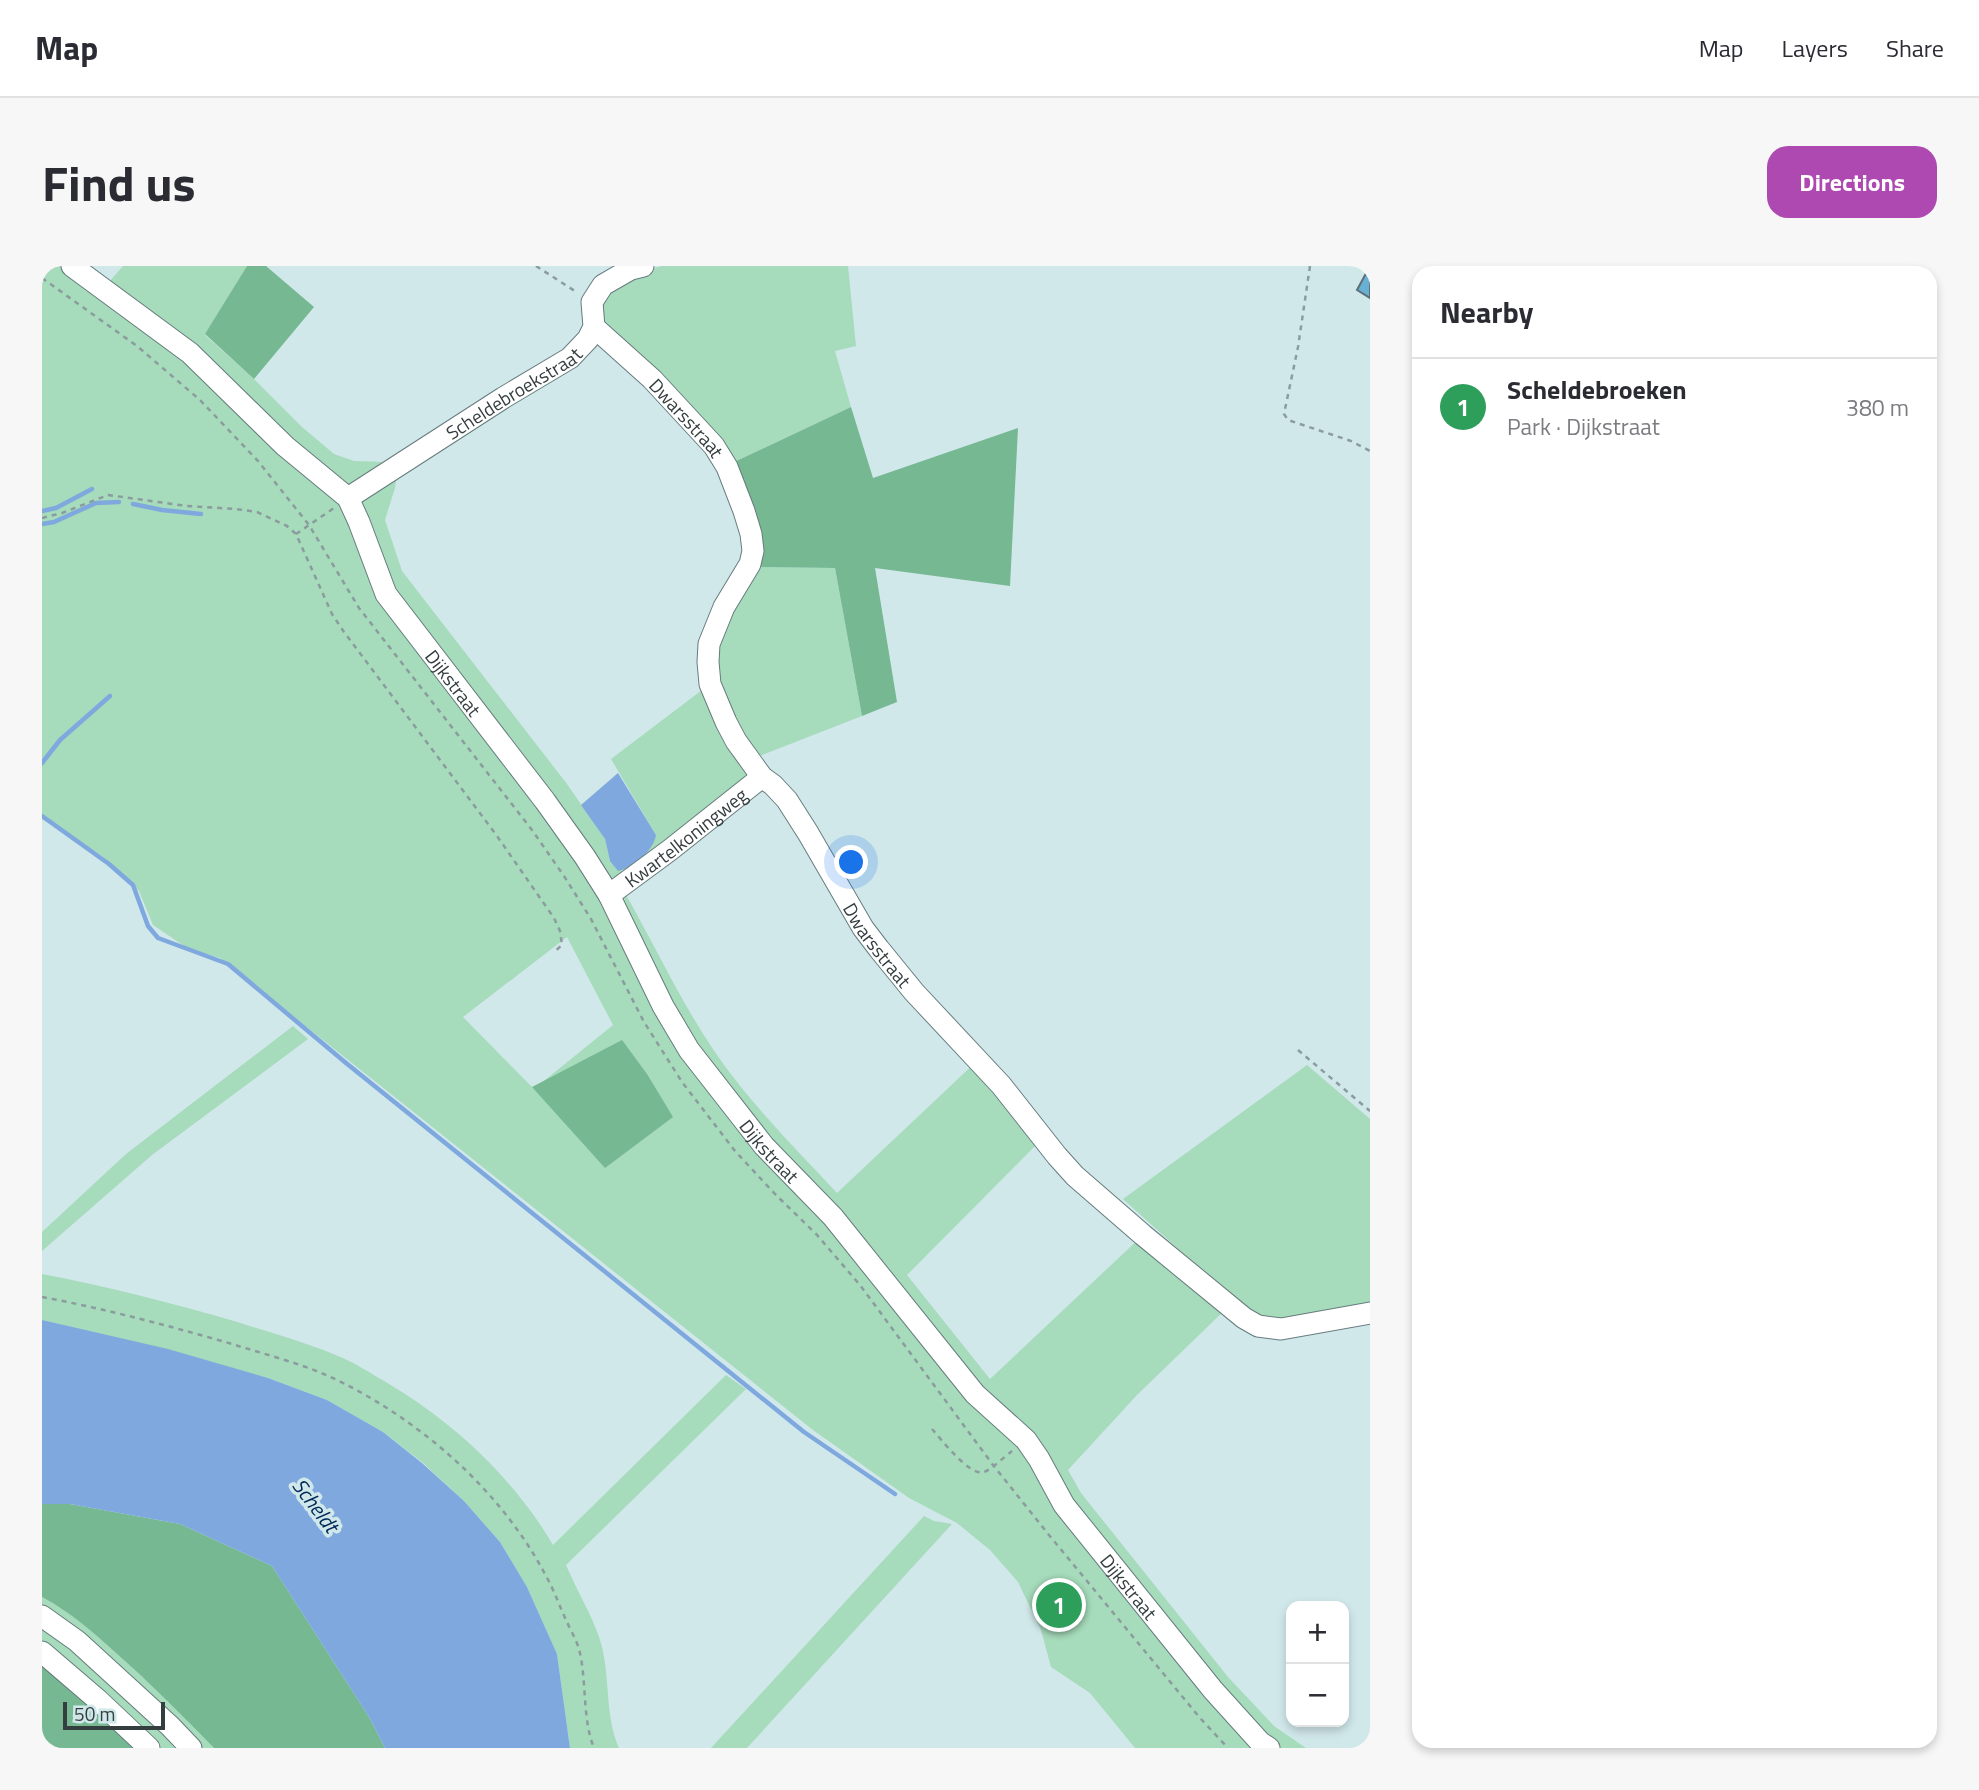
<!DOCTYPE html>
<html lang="en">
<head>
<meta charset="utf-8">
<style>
  :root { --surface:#fff; --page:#f7f7f7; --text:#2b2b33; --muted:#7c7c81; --line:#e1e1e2; --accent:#ad49b0 }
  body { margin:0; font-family:"Titillium Web",sans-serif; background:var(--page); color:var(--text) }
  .controls { position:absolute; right:21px; bottom:21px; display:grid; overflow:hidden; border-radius:14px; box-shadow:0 4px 10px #0003 }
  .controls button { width:63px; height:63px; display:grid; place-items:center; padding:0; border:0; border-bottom:2px solid var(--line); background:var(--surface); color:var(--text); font:35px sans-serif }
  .scale { position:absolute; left:21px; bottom:18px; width:102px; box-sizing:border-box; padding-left:7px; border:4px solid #353e3f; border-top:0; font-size:19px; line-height:24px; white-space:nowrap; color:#353e3f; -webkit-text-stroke:5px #d1e8eb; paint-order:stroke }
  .you { position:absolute; left:810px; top:597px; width:24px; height:24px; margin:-18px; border:5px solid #fff; border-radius:50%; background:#1a73e8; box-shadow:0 0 0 10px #1a73e833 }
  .badge { display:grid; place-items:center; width:46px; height:46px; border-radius:50%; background:var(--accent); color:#fff; font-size:23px; font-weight:700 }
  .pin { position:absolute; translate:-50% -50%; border:4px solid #fff; box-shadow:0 2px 7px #0006 }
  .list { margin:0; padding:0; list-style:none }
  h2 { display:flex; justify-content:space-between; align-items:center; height:91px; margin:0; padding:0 28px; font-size:30px }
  h2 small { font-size:23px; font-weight:400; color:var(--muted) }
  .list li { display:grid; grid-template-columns:46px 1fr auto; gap:21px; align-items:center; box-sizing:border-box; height:98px; padding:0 28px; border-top:2px solid var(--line) }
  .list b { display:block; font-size:26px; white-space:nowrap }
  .list p { margin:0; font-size:23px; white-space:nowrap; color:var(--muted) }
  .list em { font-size:23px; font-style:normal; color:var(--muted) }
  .map { position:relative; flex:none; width:1328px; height:1482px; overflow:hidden; border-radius:21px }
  header { display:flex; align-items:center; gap:42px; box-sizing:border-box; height:98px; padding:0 35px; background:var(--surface); border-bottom:2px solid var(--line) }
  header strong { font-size:33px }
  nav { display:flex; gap:38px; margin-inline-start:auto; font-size:24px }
  .intro { display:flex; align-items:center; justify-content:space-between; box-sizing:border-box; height:168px; padding:0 42px }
  h1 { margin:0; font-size:49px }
  .button { padding:18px 32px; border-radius:21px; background:var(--accent); color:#fff; font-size:24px; font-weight:700 }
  main { display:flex; gap:42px; padding:0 42px }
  aside { flex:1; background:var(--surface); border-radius:21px; box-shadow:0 4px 10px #0003 }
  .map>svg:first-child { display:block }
  .green { fill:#a6dbbb; fill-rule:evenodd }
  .forest { fill:#75b892 }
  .water { fill:#7fa9de }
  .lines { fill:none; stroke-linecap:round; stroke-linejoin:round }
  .stream { stroke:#7fa9de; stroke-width:4.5 }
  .building { fill:#68b1d4; stroke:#5e6f78; stroke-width:2 }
  .minor-casing { stroke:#677c7e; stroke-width:23 }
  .path { stroke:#8b9c9e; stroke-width:2.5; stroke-dasharray:5 5; stroke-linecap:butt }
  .minor { stroke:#fff; stroke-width:21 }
  .labels { text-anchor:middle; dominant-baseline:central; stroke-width:7; stroke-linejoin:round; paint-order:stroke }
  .street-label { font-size:19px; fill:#353e3f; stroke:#d1e8eb }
  .water-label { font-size:21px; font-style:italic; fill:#002957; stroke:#d1e8eb }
</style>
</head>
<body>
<header>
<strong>Map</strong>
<nav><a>Map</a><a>Layers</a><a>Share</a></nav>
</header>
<div class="intro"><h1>Find us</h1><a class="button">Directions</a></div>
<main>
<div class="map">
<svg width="1328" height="1482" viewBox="0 0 1328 1482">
  <rect width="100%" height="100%" fill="#d1e8eb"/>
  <g class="green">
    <path d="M 0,0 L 30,0 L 61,23 L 81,0 L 205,0 L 163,69 L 212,113 L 260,161 L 292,188 L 312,195 L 344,196 L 355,209 L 353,222 L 343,254 L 360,305 L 525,518 L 563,573 L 568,595 L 614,569 L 569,493 L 668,418 L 720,511 L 579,620 C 608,670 632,722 663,771 C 699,828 749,878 795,927 L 936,794 L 1001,872 L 865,1009 L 948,1113 L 1101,969 L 1187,1040 L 1095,1129 L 1026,1204 L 1039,1227 L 1186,1411 L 1232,1460 L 1264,1482 L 1093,1482 L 1048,1427 L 1009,1401 L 999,1364 L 976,1316 L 948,1284 L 915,1257 L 867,1232 L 771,1164 L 178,692 L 145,682 L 111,659 L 97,625 L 60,590 L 0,553 ZM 525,671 L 571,759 L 492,823 L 421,751 Z"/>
    <path d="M 620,0 L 806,0 L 814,80 L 793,85 L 809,141 L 690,197 L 658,151 L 558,51 L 561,27 L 598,6 Z"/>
    <path d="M 719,301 L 793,302 L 820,450 L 715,491 L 680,433 L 672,387 L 686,347 Z"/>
    <path d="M 251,760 L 266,773 L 110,889 L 0,985 L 0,966 L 84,888 Z"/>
    <path d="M 1265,799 L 1328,853 L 1328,1037 L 1250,1053 L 1230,1054 L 1206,1046 L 1081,933 Z"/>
    <path d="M 0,1008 C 65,1020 129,1037 192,1055 C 229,1067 267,1077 303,1093 C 314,1098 325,1105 335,1111 C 406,1151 470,1209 511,1279 L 684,1109 L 704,1123 L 524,1299 C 534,1323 550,1349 558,1374 C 569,1409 562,1448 577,1482 L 528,1482 L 515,1388 L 485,1321 L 458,1276 L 422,1235 L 380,1196 L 341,1166 L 285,1134 L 226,1112 L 0,1054 Z"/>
    <path d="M 882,1250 L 892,1255 L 910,1258 L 705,1482 L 669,1482 Z"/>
    <path d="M 0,1331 C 28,1346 51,1366 74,1387 C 108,1417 140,1449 172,1482 L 107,1482 L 0,1386 Z"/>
  </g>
  <g class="forest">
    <path d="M 205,0 L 224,0 L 272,41 L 212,113 L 163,68 Z"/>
    <path d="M 809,141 L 831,212 L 976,162 L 968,320 L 833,302 L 855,436 L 820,450 L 793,302 L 719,301 L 717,276 L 690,197 Z"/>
    <path d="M 580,774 L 605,808 L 631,851 L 563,902 L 490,821 Z"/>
    <path d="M 0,1238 L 28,1238 L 138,1258 L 230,1300 L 327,1451 L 343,1482 L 172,1482 C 140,1449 108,1417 74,1387 C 51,1366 28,1346 0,1331 Z"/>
    <path d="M 0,1386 L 107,1482 L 0,1482 Z"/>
  </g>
  <g class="water">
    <path d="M 576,507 L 614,569 C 612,584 591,602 576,605 L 568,595 L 563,573 L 539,539 Z"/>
    <path d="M 0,1054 L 126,1083 L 226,1112 L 285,1134 L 341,1166 L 380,1197 L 422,1235 L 458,1276 L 485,1321 L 515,1388 L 528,1482 L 343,1482 L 327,1451 L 230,1300 L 138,1258 L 28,1238 L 0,1238 Z"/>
  </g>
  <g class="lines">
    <g class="stream">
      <path d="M 91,238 L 120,244 L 159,248"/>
      <path d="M 0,245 L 14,242 L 50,223"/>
      <path d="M 0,258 L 12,256 L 54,237 L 77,236"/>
      <path d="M 0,497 L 18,474 L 68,430"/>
      <path d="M 0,550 L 67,598 L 91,619 L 106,660 L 116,672 L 186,698 L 304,797 L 762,1166 L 853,1228"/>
    </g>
  </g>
  <path class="building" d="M 1328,0 L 1328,32 L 1315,24 Z"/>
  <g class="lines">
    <defs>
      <g id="minor">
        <path id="s1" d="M 30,0 L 148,87 L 243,180 L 306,232 L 317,256 L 344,328 L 503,535 L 543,591 L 567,629 L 621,740 L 647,784 L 722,880 L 791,951 L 933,1128 L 984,1174 L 997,1193 L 1022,1239 L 1171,1424 L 1218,1476 L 1227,1482"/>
        <path id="s2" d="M 552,61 L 610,113 L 672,180 L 685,201 L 702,245 L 709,268 L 711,285 L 708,298 L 682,341 L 667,378 L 666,396 L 668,418 L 684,456 L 694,475 L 720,511 L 731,519 L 745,534 L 766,567 L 821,662 L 837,683 L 872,726 L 959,819 L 1015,890 L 1033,910 L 1101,969 L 1202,1052 L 1216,1060 L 1239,1063 L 1328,1047"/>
        <path id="s3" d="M 306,232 L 461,132 L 528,92 L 546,73 L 552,61 L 550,36 L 561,19 L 589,3 L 601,0"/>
        <path id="s4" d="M 567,629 L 628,584 L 720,511"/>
        <path d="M 0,1350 L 35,1375 L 128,1460 L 149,1482"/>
        <path d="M 0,1386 L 56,1434 L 107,1482"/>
      </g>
    </defs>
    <use href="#minor" class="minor-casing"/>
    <g class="path">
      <path d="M 494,0 L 536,27"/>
      <path d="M 1268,0 L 1256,81 L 1242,148 L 1246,154 L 1309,175 L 1328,185"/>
      <path d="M 0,12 L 95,80 L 158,134 L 216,195 L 267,259 L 317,342 L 490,564 L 522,610 L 549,653 L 602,756 L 640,816 L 693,885 L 733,928 L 775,969 L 818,1019 L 951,1199 L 1007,1269 L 1158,1452 L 1186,1482"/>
      <path d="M 0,252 L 20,247 L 66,229 L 145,240 L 194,243 L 215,246 L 245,260 L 254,268 L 290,348 L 302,366 L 455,570 L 512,652 L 518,665 L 520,679 L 511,687"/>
      <path d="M 254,268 L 292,242"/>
      <path d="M 1256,784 L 1328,845"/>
      <path d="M 0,1031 C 64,1043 128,1060 190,1078 C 225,1089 262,1098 295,1114 C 381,1156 460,1226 504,1310 C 512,1324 517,1339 524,1354 C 528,1363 534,1373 537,1383 C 545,1414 540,1453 552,1482"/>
      <path d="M 890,1163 C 899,1173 928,1211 942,1206 C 949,1204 963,1190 970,1185"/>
    </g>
    <use href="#minor" class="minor"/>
  </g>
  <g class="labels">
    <g class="street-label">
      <text stroke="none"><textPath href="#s3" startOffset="196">Scheldebroekstraat</textPath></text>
      <text stroke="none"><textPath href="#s2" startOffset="130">Dwarsstraat</textPath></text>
      <text stroke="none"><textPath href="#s1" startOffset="576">Dijkstraat</textPath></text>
      <text stroke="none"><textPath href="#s4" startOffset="96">Kwartelkoningweg</textPath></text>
      <text stroke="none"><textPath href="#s2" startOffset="738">Dwarsstraat</textPath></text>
      <text stroke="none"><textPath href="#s1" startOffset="1143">Dijkstraat</textPath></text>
      <text stroke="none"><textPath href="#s1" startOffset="1710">Dijkstraat</textPath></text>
    </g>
    <g class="water-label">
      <text transform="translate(274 1239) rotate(53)">Scheldt</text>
    </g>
  </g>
</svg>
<div class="controls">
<button>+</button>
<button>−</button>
</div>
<div class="scale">50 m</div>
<div class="you"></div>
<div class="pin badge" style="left:1017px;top:1339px;background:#2e9e5b">1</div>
</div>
<aside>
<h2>Nearby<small></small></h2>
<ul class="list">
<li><span class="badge" style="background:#2e9e5b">1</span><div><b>Scheldebroeken</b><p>Park · Dijkstraat</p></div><em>380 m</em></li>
</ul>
</aside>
</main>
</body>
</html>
